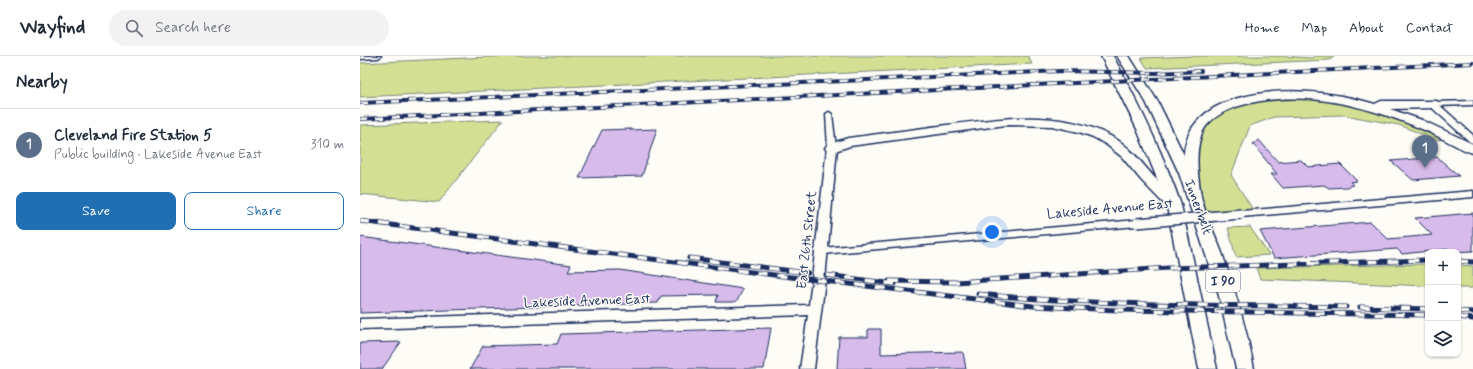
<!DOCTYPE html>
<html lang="en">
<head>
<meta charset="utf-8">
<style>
  :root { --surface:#fff; --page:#f2f2f3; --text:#1f2937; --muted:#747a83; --line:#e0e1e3; --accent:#1f6fb2 }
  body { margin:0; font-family:Mynerve,sans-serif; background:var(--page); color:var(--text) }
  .controls { position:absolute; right:12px; bottom:12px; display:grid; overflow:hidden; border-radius:8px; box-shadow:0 1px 3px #0004 }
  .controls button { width:36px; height:36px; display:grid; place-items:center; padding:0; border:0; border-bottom:1px solid var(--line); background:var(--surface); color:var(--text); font:20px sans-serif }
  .you { position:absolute; left:632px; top:176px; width:14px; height:14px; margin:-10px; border:3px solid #fff; border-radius:50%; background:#1a73e8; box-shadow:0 0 0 6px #1a73e833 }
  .badge { display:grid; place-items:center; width:26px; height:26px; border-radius:50%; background:var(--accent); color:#fff; font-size:13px; font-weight:700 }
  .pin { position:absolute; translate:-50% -33px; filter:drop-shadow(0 1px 2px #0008) }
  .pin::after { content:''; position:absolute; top:21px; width:14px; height:12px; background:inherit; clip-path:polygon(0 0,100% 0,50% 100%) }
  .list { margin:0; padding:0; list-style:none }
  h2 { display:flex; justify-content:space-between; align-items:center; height:52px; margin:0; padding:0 16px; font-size:17px }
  h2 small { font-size:13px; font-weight:400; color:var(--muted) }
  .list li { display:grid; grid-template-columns:26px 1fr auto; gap:12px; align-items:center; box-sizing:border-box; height:72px; padding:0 16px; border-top:1px solid var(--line) }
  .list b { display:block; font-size:15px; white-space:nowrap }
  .list p { margin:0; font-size:13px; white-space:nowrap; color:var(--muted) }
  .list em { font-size:13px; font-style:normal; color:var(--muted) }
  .actions { display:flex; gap:8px; padding:12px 16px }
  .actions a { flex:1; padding:9px 0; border:1px solid var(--accent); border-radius:8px; text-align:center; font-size:14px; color:var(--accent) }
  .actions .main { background:var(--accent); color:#fff }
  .icon { flex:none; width:22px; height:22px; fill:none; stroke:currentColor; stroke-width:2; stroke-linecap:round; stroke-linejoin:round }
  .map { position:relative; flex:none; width:1113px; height:313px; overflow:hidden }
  header { display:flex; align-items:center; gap:24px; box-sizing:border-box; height:56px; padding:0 20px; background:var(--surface); border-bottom:1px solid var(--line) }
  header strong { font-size:19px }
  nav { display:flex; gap:22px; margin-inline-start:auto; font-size:14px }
  .search { width:280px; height:36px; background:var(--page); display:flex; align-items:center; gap:10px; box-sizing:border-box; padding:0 14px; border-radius:22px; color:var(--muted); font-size:15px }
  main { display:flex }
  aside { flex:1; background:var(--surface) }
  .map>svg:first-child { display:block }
  .green { fill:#d3e094; stroke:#778879 }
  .building { fill:#d7bbea; stroke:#1b2f5e }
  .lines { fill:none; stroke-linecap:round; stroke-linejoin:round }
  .minor-casing { stroke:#1b2f5e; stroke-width:3 }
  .tertiary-casing { stroke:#1b2f5e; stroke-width:3 }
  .motorway-casing { stroke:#1b2f5e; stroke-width:3 }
  .minor { fill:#fdfcf7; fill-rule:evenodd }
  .tertiary { fill:#fdfcf7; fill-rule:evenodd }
  .motorway { fill:#fdfcf7; fill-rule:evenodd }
  .rail-far1-casing { stroke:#1b2f5e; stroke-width:4 }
  .rail-casing { stroke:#1b2f5e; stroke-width:5 }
  .rail-far1 { stroke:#fdfcf7; stroke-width:2.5; stroke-dasharray:8; stroke-linecap:butt }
  .rail { stroke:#fdfcf7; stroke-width:3.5; stroke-dasharray:10; stroke-linecap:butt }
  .minor-bridge-casing { stroke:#1b2f5e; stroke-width:12; stroke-linecap:butt }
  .minor-bridge { stroke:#fdfcf7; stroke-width:9 }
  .labels { text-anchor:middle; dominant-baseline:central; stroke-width:3; stroke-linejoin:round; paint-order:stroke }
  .shield { fill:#fdfcf7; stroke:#5f6c8c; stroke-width:1 }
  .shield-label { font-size:13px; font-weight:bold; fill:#1b2f5e }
  .street-label { font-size:14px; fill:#1b2f5e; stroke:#fdfcf7 }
</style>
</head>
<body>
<header>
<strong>Wayfind</strong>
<div class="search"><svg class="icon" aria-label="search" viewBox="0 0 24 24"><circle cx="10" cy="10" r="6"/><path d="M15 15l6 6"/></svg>Search here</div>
<nav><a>Home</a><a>Map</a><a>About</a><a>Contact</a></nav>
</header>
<main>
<aside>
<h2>Nearby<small></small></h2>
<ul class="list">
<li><span class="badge" style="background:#5c6f8a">1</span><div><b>Cleveland Fire Station 5</b><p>Public building · Lakeside Avenue East</p></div><em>310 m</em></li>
</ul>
<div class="actions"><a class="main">Save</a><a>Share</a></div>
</aside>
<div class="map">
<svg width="1113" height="313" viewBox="0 0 1113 313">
  <rect width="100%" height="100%" fill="#fdfcf7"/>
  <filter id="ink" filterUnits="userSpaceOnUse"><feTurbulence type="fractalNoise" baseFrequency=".025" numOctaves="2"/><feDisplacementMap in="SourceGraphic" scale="8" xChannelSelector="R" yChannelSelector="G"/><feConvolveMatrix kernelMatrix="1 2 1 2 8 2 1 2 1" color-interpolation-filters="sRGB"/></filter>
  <g filter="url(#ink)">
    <g class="green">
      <path d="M 150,0 L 668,0 L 672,8 L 0,41 L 0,7 Z"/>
      <path d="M 835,0 L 923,0 L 951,2 L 955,0 L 975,0 L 970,4 L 787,12 L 781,2 Z"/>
      <path d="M 916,39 L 990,46 L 1094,83 L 1076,84 L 1039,69 L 984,59 L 914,61 L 890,70 L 871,119 L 895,157 L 845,161 L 832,90 L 856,56 Z"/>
      <path d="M 143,64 L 79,146 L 0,138 L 0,69 Z"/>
      <path d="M 890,171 L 909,199 L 876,201 L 868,172 Z"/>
      <path d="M 1068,208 L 1068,230 L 900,223 L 896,212 Z"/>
      <path d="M 1098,209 L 1113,210 L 1113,232 L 1098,232 Z"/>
    </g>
    <g class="building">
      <path d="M 271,73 L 270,74 L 297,73 L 282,120 L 219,122 L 242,74 Z"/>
      <path d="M 899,84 L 918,106 L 941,104 L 948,111 L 980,108 L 997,125 L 990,126 L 993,129 L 986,131 L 969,132 L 964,129 L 923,132 L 911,118 L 917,118 L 893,88 Z"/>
      <path d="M 1077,101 L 1099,120 L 1053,124 L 1031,105 Z"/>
      <path d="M 1113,157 L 1113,195 L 1092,196 L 1089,193 L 1042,198 L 1037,193 L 914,202 L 900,175 L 1011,166 L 1028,183 L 1072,179 L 1055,162 Z"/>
      <path d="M 0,181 L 211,209 L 208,215 L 260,214 L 383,233 L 377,245 L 373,246 L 356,246 L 358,239 L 301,240 L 298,247 L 0,257 Z"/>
      <path d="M 411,272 L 404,313 L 110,313 L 123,290 L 197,288 L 201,278 Z"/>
      <path d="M 509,273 L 521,273 L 521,298 L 603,296 L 606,313 L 477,313 L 479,281 L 508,281 L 508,274 Z"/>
      <path d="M 41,286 L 22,313 L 0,313 L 0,287 Z"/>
    </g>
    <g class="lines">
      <defs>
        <g id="minor">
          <path d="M 0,0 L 21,0 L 18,2 L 0,3 Z"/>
          <path d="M 1113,45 L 1113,49 L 1073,50 L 1070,48 L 1073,46 Z"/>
          <path d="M 469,56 L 472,58 L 476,92 L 472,94 L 468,92 L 466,58 Z"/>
          <path d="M 1113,135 L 1113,141 L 881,161 L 877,158 L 881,155 Z"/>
          <path d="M 777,164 L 781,167 L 777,170 L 462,198 L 459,197 L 458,195 L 459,193 L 462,192 Z"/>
        </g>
        <g id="tertiary">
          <path d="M 1073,45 L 1076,46 L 1113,79 L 1113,87 L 1110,86 L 1070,50 L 1069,48 Z"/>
          <path d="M 472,89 L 477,92 L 465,224 L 454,313 L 440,313 L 448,259 L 0,273 L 0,263 L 449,249 L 467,92 Z"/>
        </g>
        <g id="motorway">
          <path d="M 741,0 L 753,0 C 779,48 803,97 821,149 L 857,313 L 839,313 L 807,151 L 781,124 L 762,101 L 747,89 L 733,81 L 719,76 L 692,70 L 646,69 L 490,90 L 472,96 L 467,95 L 465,92 L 467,89 L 488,82 C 521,78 554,73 587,69 C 644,62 704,52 756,83 C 774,94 784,111 798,125 L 777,73 Z"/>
          <path d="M 757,0 L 769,0 L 798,46 L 824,99 C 827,37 915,31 961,37 C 980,39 998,43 1015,48 L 1021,45 L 1077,45 L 1079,48 L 1077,51 L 1073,52 L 1030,53 L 1062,64 L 1113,88 L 1113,97 C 1102,94 1093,88 1083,83 C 1064,73 1043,65 1022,58 C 975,43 927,36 879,50 C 866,54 850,62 843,75 C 834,94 838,121 841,140 C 844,156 856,181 862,197 C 875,235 887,273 894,313 L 876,313 L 858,236 L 819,117 L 786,46 Z"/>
        </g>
      </defs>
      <use href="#minor" class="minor-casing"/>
      <use href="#tertiary" class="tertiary-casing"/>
      <use href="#motorway" class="motorway-casing"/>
      <use href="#minor" class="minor"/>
      <use href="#tertiary" class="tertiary"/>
      <use href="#motorway" class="motorway"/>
      <defs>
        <g id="rail-far1">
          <path d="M 0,47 L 701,15 L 795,17 L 841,15"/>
          <path d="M 0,63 L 1113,7"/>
        </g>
        <g id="rail">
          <path d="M 0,165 L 414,219 L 673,250 L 757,254 L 1068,259"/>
          <path d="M 329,202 L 448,217"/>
          <path d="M 1098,205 L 1113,206"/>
          <path d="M 466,219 L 535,228"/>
          <path d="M 529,225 L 596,226 L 809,212 L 1068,204"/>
          <path d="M 618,238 C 740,250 863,249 986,251"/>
          <path d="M 1000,251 L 1068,253"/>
          <path d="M 1098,255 L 1113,256"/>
          <path d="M 1098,261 L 1113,263"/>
        </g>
      </defs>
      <use href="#rail-far1" class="rail-far1-casing"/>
      <use href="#rail" class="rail-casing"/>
      <use href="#rail-far1" class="rail-far1"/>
      <use href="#rail" class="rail"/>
      <defs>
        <path id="minor-bridge" d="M 777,167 L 881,158"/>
      </defs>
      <use href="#minor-bridge" class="minor-bridge-casing"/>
      <use href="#minor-bridge" class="minor-bridge"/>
    </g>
  </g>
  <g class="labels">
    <rect class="shield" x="846" y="214" width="34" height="22" rx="3"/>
    <g class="shield-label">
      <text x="863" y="225">I 90</text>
    </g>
    <g class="street-label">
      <text transform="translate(838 151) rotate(70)">Innerbelt</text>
      <text transform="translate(750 153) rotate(-5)">Lakeside Avenue East</text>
      <text transform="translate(447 184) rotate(-84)">East 26th Street</text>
      <text transform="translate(227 245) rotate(-2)">Lakeside Avenue East</text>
    </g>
  </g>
</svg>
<div class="controls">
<button>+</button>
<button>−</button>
<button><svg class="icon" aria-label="layers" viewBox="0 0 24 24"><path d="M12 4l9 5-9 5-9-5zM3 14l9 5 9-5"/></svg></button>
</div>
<div class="you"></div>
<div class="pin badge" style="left:1065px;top:112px;background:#5c6f8a">1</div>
</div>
</main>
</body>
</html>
